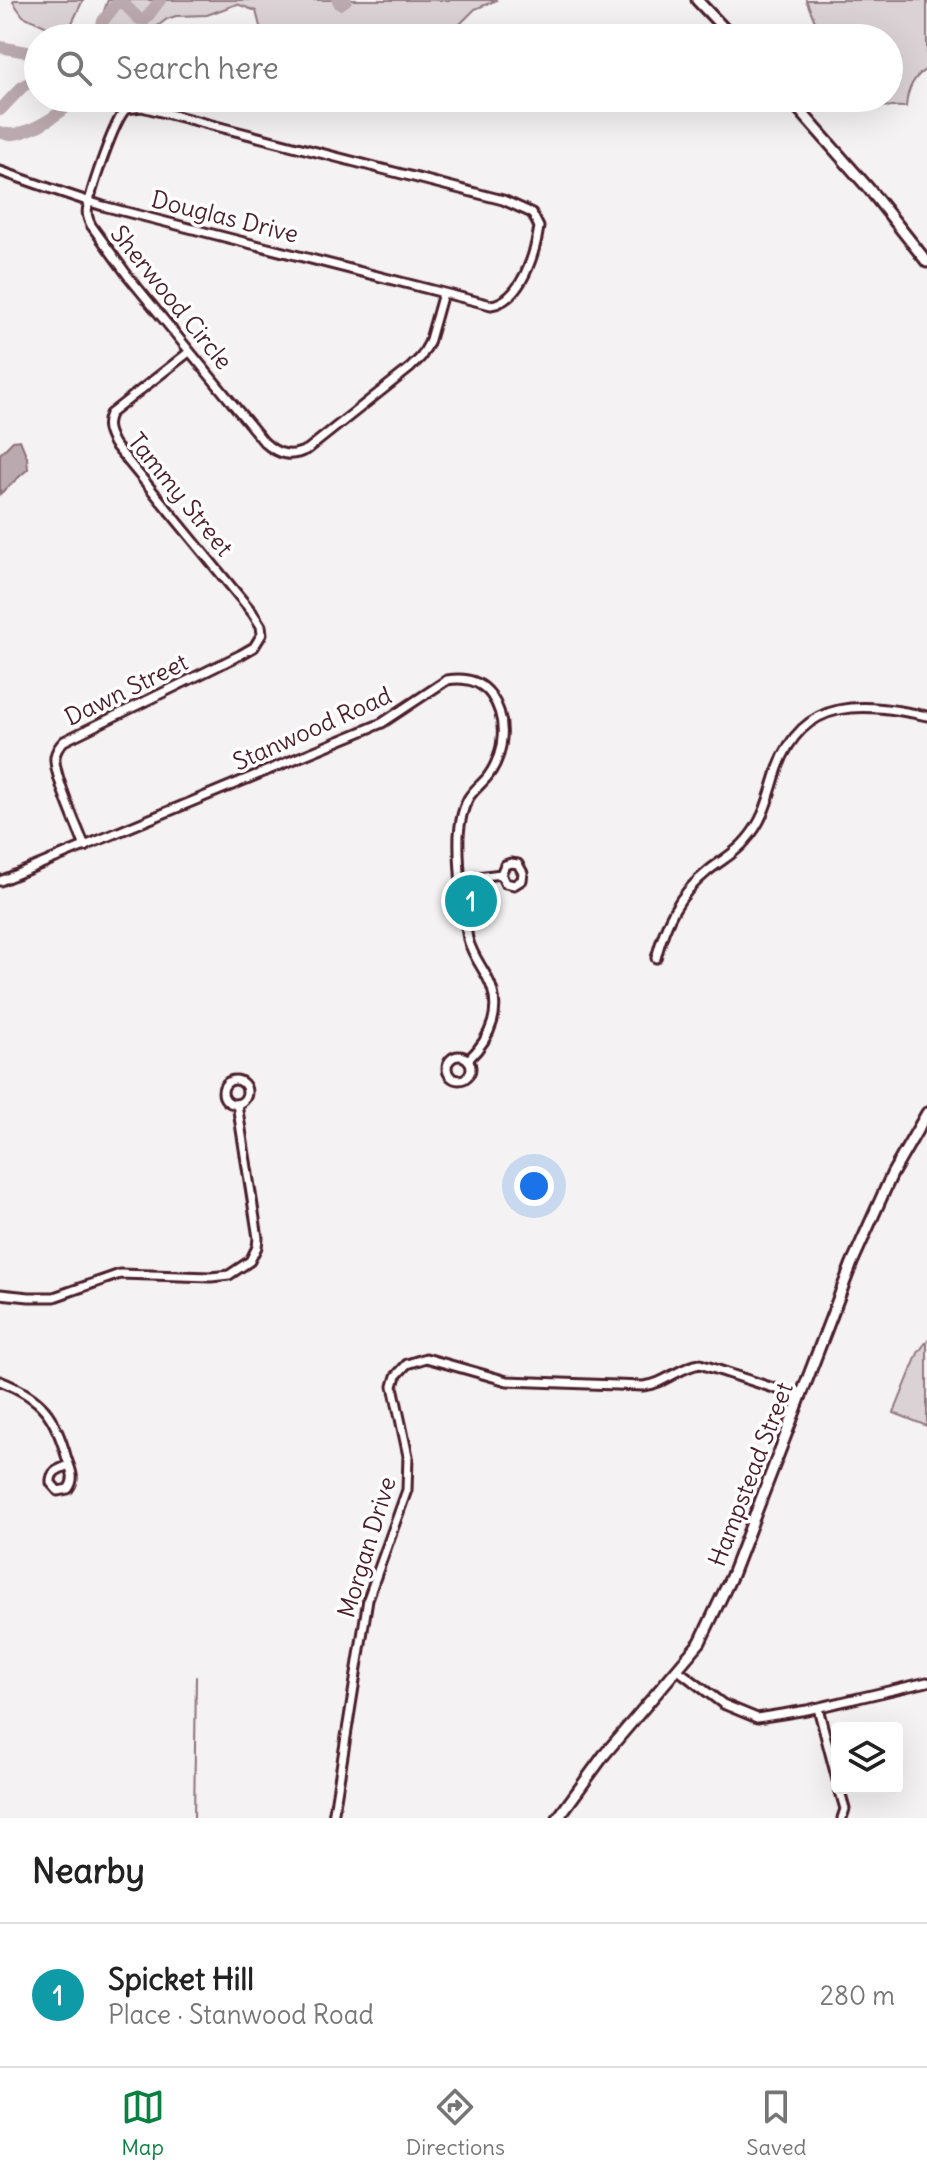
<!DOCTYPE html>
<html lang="en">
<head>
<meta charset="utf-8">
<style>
  :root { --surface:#fff; --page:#f6f6f6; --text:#222; --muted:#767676; --line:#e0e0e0; --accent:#0b8043 }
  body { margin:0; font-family:Delius,sans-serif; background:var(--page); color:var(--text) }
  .controls { position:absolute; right:24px; bottom:24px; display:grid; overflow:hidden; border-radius:8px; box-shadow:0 8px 32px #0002 }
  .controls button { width:72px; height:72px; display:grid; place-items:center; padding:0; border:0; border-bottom:2px solid var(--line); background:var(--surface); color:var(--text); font:40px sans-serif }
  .you { position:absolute; left:534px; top:1186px; width:28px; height:28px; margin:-20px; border:6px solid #fff; border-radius:50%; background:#1a73e8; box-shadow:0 0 0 12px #1a73e833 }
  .badge { display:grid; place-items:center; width:52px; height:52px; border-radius:50%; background:var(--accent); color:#fff; font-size:26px; font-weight:700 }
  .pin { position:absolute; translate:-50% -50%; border:4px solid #fff; box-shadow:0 2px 8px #0006 }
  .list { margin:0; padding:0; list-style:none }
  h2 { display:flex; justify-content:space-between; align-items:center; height:104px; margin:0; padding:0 32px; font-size:34px }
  h2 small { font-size:26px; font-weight:400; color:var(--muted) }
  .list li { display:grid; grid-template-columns:52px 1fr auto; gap:24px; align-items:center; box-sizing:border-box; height:144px; padding:0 32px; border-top:2px solid var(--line) }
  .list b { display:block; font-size:30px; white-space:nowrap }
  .list p { margin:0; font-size:26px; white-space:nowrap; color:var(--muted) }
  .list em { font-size:26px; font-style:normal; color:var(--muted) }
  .icon { flex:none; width:44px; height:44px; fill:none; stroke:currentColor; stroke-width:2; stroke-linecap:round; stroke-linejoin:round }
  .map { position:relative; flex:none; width:927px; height:1818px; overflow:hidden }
  .search { position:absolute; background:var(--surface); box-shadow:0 8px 32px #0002; left:24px; right:24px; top:24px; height:88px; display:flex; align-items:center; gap:20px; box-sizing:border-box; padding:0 28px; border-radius:44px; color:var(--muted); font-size:30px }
  .sheet { height:248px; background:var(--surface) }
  nav { display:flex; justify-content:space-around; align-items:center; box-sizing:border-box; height:112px; border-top:2px solid var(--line); background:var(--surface); font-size:22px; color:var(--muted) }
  nav a { display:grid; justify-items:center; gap:4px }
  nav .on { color:var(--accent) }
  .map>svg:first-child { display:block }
  .green { fill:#dbd2d5; stroke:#927880; stroke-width:2 }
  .water { fill:#baa9ae; stroke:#8d727a; stroke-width:2 }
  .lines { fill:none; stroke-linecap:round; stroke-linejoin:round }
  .stream { stroke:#8d727a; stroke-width:2 }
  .river { stroke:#baa9ae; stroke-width:12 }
  .minor-casing { stroke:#4a1f2b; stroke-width:13 }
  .major-casing { stroke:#4a1f2b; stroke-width:15 }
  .minor { stroke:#fff; stroke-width:7 }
  .major { stroke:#fff; stroke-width:9 }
  .labels { text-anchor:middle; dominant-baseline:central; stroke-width:7; stroke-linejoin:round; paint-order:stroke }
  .street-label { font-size:24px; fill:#4a1f2b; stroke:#fff }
</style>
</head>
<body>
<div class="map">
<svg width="927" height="1818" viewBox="0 0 927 1818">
  <rect width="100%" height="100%" fill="#f4f2f2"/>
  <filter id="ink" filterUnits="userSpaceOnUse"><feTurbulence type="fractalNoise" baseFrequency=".0125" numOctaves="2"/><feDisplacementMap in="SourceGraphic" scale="16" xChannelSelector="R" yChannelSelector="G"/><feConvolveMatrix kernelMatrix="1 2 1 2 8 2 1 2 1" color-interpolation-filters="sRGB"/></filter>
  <g filter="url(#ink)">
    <g class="green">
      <path d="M 14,0 L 83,0 L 71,25 L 76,34 L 74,37 L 67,29 L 60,33 L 23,16 L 13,2 Z"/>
      <path d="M 108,0 L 497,0 L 475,9 L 446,38 L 263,38 L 256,11 L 237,4 L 207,15 L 176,16 L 167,19 L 142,38 L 94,38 Z"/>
      <path d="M 806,0 L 927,0 L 927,69 C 912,77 907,92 906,107 L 869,106 L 858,98 L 889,98 L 889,38 L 822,38 Z"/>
      <path d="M 294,98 L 375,98 C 345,116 326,109 294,98 Z"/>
      <path d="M 927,1341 L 927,1426 L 894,1413 L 918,1353 Z"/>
    </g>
    <path class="water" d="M 20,440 L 27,457 L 28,469 L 0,494 L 0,454 L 13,441 Z"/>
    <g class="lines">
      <path class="stream" d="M 194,1818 L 196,1677"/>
      <g class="river">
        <path d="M 338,0 L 340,4 L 346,0"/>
        <path d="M 98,38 L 103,21 L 117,3 L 123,3 L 139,19 L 145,20 L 160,0"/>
        <path d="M 0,47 L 27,52 L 38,59"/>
        <path d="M 0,110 L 22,87 L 38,77"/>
        <path d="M 0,132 C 21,142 61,114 76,98"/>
      </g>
      <defs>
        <g id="minor">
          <path d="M 0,171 C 34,183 68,195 103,206 L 491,305 C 521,301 535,254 539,227 L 532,213 L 503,200 L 142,107 L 126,109 C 114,120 92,188 88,206 C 86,214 88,219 91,225 L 128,276 L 264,442 C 278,455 291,458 308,449 L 410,368 L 421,357 L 429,343 L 443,293"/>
          <path d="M 85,847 C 78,828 53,774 55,757 C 56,750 59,746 64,741 L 240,655 L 254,647 L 262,634 L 261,626 L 252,612 L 114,444 C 108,433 105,425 110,414 L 189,352"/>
          <path d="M 462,879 L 501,874 L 505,865 L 511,863 L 518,864 L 523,873 L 522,880 L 514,885 L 505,883 L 501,874"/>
          <path d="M 0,881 L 382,723 L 447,680 C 465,677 480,680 491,695 C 508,719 505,753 488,776 C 482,784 473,790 468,799 C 462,810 460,822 459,835 C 458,863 463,911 468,939 C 472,954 480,964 487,977 C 504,1008 491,1038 468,1060"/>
          <path d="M 656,958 C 666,921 678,895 708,871 C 720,861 736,853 746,840 C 765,819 769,795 778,768 C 804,695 865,703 927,716"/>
          <circle cx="459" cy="1068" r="12"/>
          <circle cx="235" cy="1092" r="12"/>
          <path d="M 0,1294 L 29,1297 L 54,1297 L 120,1274 L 211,1277 L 229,1275 L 250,1261 L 257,1247 L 258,1238 L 237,1104"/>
          <path d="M 0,1381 C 43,1398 55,1416 67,1459 C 71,1470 76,1479 68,1489 L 58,1491 L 51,1483 C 50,1471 59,1469 69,1465"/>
          <path d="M 678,1670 L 723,1704 L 757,1718 L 807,1710 L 927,1682"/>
          <path d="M 818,1708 L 837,1780"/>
          <path d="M 839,1788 L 845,1809 L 842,1818"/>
          <path d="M 333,1818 L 368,1599 L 407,1490 L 408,1456 L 393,1386 L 396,1376 L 407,1364 L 426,1358 L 507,1381 L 643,1386 C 665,1384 679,1367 700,1364 L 801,1397"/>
        </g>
        <g id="major">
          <path d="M 697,0 L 733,38"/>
          <path d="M 789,98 L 870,190 L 927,262"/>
          <path d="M 558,1818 L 604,1755 L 700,1642 L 732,1575 L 852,1263 L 892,1174 L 927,1113"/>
        </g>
      </defs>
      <use href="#minor" class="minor-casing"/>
      <use href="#major" class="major-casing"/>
      <use href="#minor" class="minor"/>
      <use href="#major" class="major"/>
    </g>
  </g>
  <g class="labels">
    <g class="street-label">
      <text transform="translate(225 216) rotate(14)">Douglas Drive</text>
      <text transform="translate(172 297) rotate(51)">Sherwood Circle</text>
      <text transform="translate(181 494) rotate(51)">Tammy Street</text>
      <text transform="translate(126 689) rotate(-26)">Dawn Street</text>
      <text transform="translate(312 728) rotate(-24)">Stanwood Road</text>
      <text transform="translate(750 1474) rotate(-69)">Hampstead Street</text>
      <text transform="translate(366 1547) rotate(-73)">Morgan Drive</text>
    </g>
  </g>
</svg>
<div class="controls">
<button><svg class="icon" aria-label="layers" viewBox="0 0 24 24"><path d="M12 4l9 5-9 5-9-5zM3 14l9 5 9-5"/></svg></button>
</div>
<div class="you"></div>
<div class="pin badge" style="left:471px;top:901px;background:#0f9aa8">1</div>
<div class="search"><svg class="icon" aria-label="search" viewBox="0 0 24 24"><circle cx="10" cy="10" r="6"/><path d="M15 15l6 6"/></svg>Search here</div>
</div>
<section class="sheet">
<h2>Nearby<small></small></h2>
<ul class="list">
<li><span class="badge" style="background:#0f9aa8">1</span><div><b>Spicket Hill</b><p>Place · Stanwood Road</p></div><em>280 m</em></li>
</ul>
</section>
<nav>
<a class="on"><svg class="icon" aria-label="map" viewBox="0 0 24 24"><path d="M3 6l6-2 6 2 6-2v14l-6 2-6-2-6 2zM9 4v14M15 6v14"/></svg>Map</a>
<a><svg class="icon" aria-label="directions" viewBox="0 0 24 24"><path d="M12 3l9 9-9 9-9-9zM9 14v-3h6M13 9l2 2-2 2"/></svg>Directions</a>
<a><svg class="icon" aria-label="saved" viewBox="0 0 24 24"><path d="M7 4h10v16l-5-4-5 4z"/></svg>Saved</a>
</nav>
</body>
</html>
